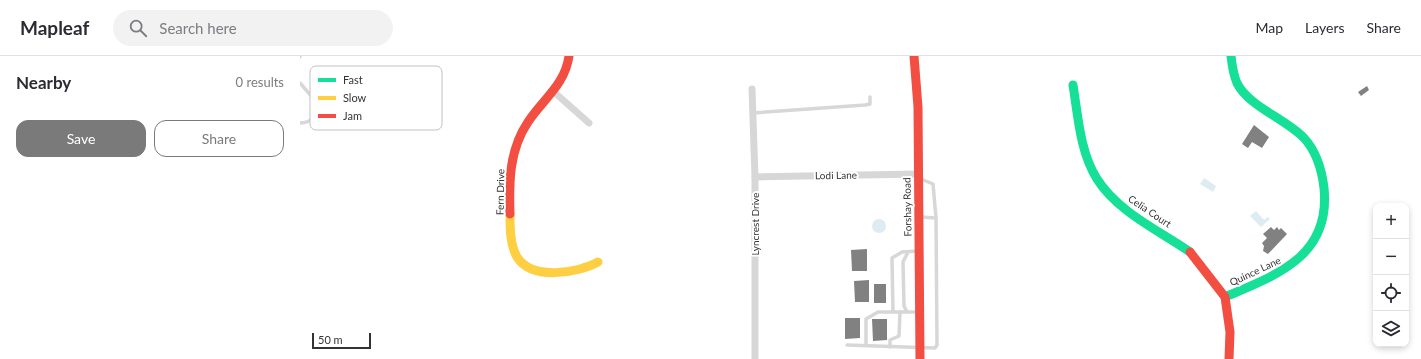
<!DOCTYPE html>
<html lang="en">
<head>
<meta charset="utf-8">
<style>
  :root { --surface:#fff; --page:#f2f2f3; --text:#2b2b33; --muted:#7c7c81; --line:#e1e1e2; --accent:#7a7a7a }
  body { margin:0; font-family:Lato,sans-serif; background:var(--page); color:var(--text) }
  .controls { position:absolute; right:12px; bottom:12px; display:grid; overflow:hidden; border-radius:8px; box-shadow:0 2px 6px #0003 }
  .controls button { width:36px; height:36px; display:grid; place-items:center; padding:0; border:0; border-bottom:1px solid var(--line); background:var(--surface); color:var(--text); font:20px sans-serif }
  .scale { position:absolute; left:12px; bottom:10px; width:59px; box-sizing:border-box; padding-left:4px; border:2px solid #333; border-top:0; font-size:11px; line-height:14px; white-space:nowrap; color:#333; -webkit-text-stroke:3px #fff; paint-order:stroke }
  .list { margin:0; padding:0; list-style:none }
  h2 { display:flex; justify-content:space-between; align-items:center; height:52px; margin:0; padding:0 16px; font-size:17px }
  h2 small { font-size:13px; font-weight:400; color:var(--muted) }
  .actions { display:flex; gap:8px; padding:12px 16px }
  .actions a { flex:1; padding:9px 0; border:1px solid var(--accent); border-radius:12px; text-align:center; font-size:14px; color:var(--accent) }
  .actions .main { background:var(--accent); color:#fff }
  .icon { flex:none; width:22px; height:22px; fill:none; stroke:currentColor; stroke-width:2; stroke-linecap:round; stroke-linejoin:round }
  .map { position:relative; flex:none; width:1121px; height:303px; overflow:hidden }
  header { display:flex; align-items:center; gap:24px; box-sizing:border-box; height:56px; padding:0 20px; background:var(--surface); border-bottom:1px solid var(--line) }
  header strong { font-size:19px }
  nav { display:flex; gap:22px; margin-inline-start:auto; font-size:14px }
  .search { width:280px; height:36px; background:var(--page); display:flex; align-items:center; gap:10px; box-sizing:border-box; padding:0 14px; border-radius:22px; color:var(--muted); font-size:15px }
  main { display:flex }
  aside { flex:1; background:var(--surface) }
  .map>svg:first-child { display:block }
  .water { fill:#ddebf3 }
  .building { fill:#818181 }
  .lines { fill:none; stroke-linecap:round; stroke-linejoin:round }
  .lane { stroke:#d7d7d7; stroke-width:3.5 }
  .street { stroke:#d7d7d7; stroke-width:7 }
  .fast { stroke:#16e098; stroke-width:9 }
  .slow { stroke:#ffcf43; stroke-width:9 }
  .jam { stroke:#f24e42; stroke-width:9 }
  .labels { text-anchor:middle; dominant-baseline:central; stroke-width:4; stroke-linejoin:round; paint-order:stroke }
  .street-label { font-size:10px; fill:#333; stroke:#fff }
  .key { fill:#fff; stroke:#c2c2c2; stroke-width:1 }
  .key-label { font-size:11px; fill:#333 }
</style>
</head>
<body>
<header>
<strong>Mapleaf</strong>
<div class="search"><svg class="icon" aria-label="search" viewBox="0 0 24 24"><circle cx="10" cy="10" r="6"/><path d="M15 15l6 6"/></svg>Search here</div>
<nav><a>Map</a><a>Layers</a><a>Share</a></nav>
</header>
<main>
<aside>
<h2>Nearby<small>0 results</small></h2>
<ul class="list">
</ul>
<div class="actions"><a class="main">Save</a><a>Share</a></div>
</aside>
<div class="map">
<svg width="1121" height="303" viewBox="0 0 1121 303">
  <rect width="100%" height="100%" fill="#fff"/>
  <g class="water">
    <path d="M 904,122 L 916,130 L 913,136 L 900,128 Z"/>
    <path d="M 956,155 L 964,164 L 968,161 L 970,163 L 961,171 L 950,160 Z"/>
    <circle cx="579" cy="170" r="7"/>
  </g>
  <g class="building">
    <path d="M 1067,30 L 1069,34 L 1061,40 L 1058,36 Z"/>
    <path d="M 954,69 L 969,81 L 962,92 L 952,86 L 948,92 L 942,88 Z"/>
    <path d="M 971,171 L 974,174 L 977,171 L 979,174 L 981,172 L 987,178 L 968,198 L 963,195 L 964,190 L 962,187 L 967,182 L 963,178 Z"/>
    <path d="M 567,193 L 567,215 L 552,215 L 551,194 Z"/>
    <path d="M 569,224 L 569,246 L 555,246 L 554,225 Z"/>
    <rect x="574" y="228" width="12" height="19"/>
    <path d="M 545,262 L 560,262 L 560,282 L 545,283 Z"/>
    <path d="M 572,263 L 587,263 L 587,284 L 573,285 Z"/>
  </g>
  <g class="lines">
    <g class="lane">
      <path d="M 0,1 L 0,0"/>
      <path d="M 0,27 L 13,42 L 16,48 C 14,60 13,67 0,67"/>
      <path d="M 453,57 L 565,49 L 570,48 L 570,41"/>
      <path d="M 620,161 L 636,162 L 633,128 L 621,123"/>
      <path d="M 593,256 L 592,202 L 602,196 L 618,195"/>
      <path d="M 607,256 L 604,250 L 603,206 L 608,196"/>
      <path d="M 547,289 L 635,292 L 637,289 L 636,162"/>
      <path d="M 566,289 L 566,263 L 578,256 L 618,256"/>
      <path d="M 590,291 L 590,284 L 599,280 L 600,256"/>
    </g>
    <g class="street">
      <path d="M 452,33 L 455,121 L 455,303"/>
      <path d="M 254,36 L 289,67"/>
      <path d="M 455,121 L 618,118"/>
    </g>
    <g class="fast">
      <path d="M 773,29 C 778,60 780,96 797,123 C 818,156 858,174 890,196"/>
      <path d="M 925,241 C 976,219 1031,201 1024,132 C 1022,115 1016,95 1004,82 C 986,63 948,50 937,27 C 933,18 932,9 931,0"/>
    </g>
    <path class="slow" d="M 210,158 C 210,172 210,189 217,201 C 232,225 278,217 298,206"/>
    <g class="jam">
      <path d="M 614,0 L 618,51 L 620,303"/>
      <path d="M 210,158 C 209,126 209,94 228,66 C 243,43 265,29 269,0"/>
      <path d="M 890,196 L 925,241 L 930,276 L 929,303"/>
    </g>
  </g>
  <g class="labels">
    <g class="street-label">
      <text transform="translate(536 119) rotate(-1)">Lodi Lane</text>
      <text transform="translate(200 136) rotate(-89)">Fern Drive</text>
      <text transform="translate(607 151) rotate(-91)">Forshay Road</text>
      <text transform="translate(850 155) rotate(34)">Celia Court</text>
      <text transform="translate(455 168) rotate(-90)">Lyncrest Drive</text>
      <text transform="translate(955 215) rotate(-25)">Quince Lane</text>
    </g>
  </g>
  <rect x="10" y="10" width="132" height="64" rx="6" class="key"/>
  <rect x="18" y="22" width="18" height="4" fill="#16e098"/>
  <rect x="18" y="40" width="18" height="4" fill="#ffcf43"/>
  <rect x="18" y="58" width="18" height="4" fill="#f24e42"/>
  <g class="key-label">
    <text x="43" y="28">Fast</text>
    <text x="43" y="46">Slow</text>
    <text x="43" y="64">Jam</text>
  </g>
</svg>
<div class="controls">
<button>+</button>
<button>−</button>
<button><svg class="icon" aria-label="locate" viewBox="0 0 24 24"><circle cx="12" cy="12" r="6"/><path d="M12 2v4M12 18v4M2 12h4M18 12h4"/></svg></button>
<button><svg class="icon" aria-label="layers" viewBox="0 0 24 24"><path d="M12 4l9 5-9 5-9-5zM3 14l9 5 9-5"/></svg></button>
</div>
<div class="scale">50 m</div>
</div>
</main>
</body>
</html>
